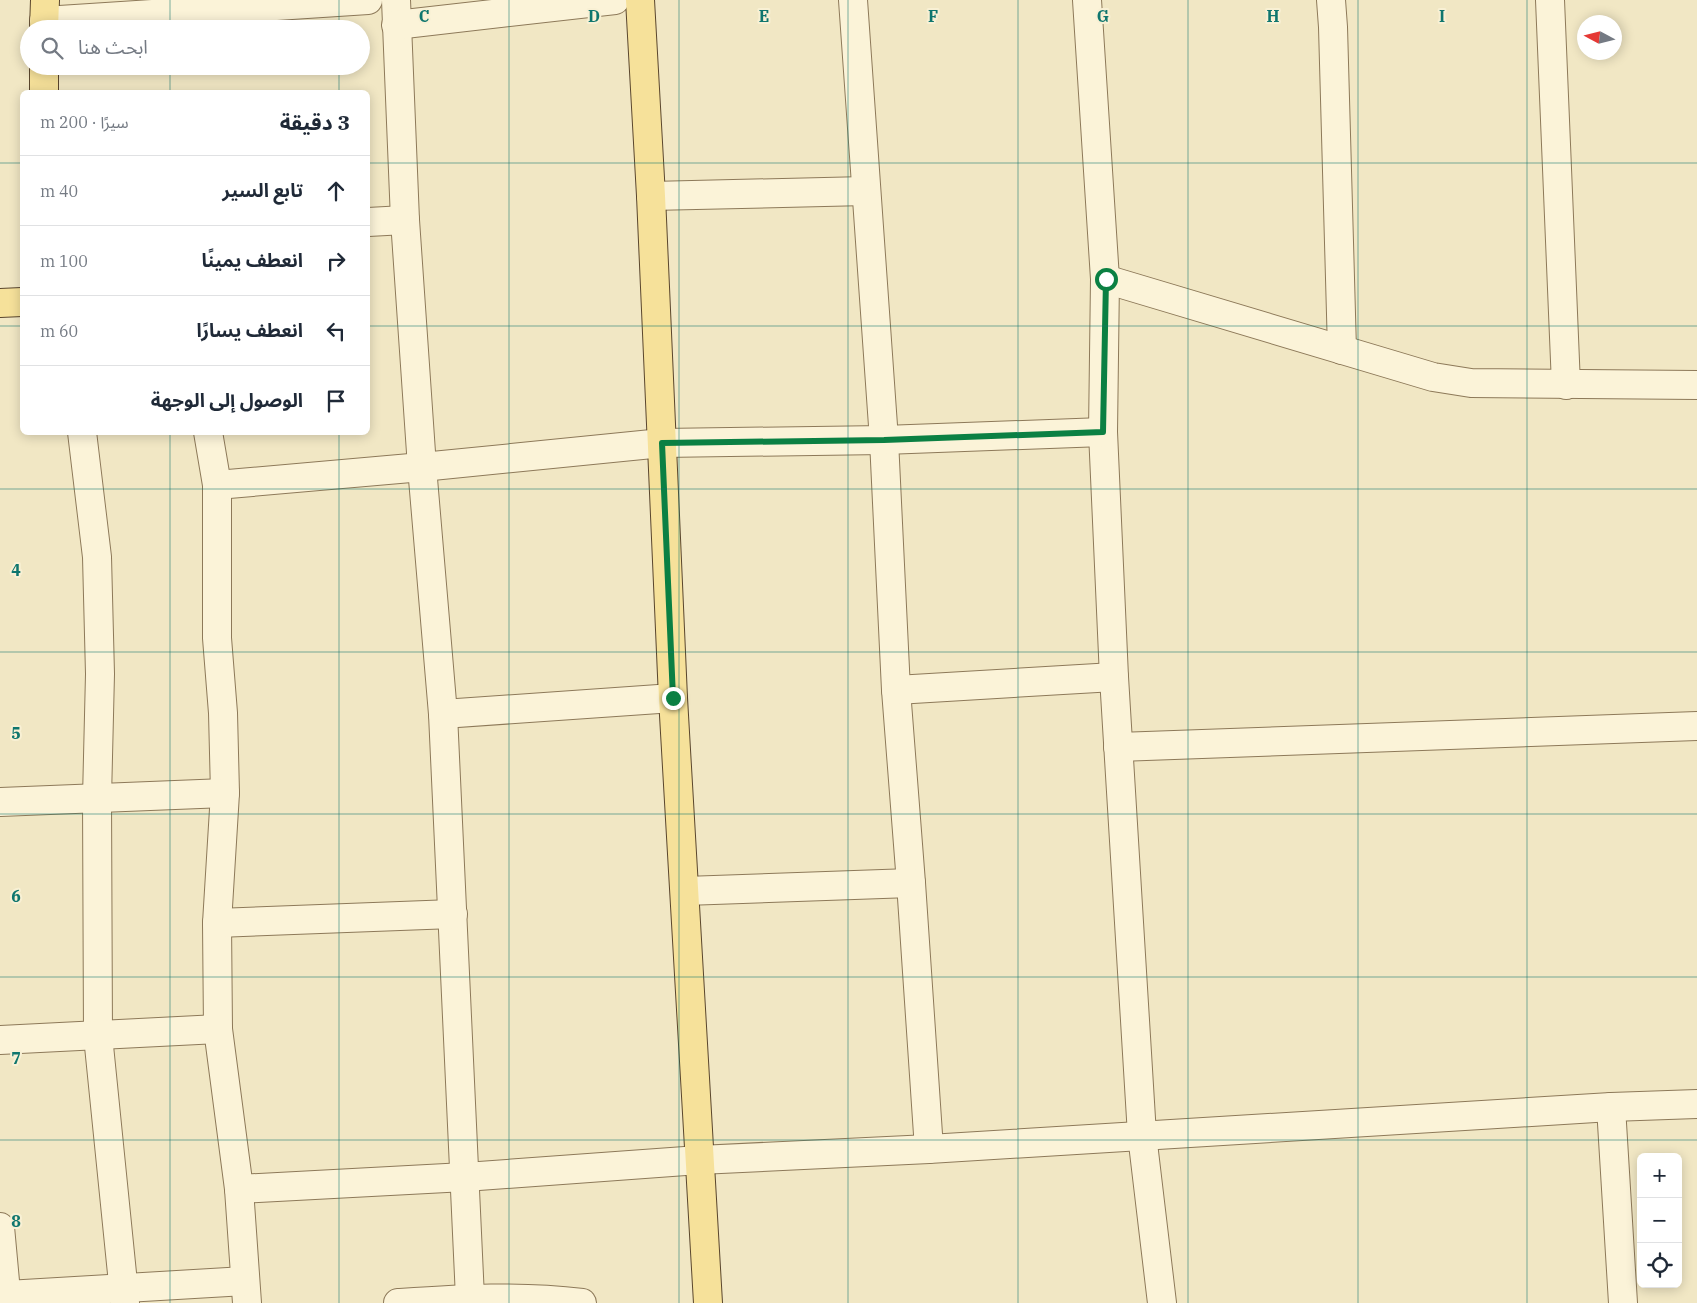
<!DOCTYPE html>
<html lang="ar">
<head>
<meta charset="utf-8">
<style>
  :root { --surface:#fff; --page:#f2f2f3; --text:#1f2937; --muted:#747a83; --line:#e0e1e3 }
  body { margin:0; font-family:"IBM Plex Serif","Noto Sans Arabic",serif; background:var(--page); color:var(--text); direction:rtl }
  .controls { position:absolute; right:15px; bottom:15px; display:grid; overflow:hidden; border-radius:8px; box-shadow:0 2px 12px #0003 }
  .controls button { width:45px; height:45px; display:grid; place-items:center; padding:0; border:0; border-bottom:1px solid var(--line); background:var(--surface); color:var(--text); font:25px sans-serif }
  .compass { position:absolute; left:1577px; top:15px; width:45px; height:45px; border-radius:50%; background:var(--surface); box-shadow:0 2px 12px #0003; rotate:277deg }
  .stop { position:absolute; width:15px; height:15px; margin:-11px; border:4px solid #0b8043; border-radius:50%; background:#fff }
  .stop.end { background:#0b8043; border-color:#fff; box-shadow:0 1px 5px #0008 }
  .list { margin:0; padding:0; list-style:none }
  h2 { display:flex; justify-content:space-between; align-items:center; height:65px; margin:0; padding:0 20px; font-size:21px }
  h2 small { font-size:16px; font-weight:400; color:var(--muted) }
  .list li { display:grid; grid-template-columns:32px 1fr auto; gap:15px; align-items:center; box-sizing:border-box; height:70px; padding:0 20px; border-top:1px solid var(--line) }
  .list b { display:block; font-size:19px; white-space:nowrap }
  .list em { font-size:16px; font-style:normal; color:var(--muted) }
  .icon { flex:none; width:28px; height:28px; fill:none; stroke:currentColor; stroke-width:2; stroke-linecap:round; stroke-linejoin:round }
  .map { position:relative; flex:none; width:1697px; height:1303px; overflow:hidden; direction:ltr }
  .search { position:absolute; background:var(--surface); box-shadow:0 2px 12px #0003; left:20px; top:20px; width:350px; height:55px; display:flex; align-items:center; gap:12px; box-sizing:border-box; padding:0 18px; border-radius:28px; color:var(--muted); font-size:19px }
  .panel { position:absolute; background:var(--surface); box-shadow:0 2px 12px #0003; left:20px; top:90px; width:350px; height:345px; border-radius:8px; direction:rtl }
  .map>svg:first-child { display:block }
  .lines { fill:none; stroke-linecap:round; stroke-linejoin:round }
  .minor-casing { stroke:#8d7959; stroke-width:30 }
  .major-casing { stroke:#5a462d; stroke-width:30 }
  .minor { stroke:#fbf3d8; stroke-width:28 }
  .major { stroke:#f6e19a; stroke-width:28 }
  .route { stroke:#0b8043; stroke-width:6 }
  .grid { fill:none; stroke:#0f766e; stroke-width:1; stroke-opacity:0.55 }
  .grid-label { font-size:16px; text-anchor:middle; font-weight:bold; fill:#0f766e; stroke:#f8f0d4; stroke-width:4; stroke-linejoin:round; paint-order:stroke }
</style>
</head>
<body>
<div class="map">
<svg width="1697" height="1303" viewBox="0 0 1697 1303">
  <rect width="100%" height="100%" fill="#f1e7c4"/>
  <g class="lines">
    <defs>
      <g id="minor">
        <path d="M 396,0 L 405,220 L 422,467 L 443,714 L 470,1298"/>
        <path d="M 853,0 L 884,440 L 896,690 L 911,883 L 929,1149"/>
        <path d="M 1087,0 L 1105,279 L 1103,432 L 1114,677 L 1142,1135 L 1162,1303"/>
        <path d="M 1331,0 L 1333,27 L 1342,350"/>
        <path d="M 1550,0 L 1566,385"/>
        <path d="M 44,21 L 368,0"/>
        <path d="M 396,25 L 615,0"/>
        <path d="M 651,196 L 866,191"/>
        <path d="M 368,222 L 405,220"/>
        <path d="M 1105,279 L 1433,377 L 1471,383 L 1697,385"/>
        <path d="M 82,432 L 97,557 L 100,674 L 97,798 L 98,1036 L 125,1303"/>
        <path d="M 208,432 L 217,485 L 217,638 L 223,713 L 225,793 L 217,923 L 218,1029 L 239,1189 L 247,1303"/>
        <path d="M 217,485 L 422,467 L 662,443 L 884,440 L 1103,432"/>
        <path d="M 896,690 L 1114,677"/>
        <path d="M 443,714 L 673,698"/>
        <path d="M 1118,747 L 1697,726"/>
        <path d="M 0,802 L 225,793"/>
        <path d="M 685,891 L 911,883"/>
        <path d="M 217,923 L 453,914"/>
        <path d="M 0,1040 L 218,1029"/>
        <path d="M 1611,1107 L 1623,1303"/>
        <path d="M 239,1189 L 465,1177 L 699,1160 L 929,1149 L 1611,1107 L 1697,1104"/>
        <path d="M 0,1227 L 7,1303"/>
        <path d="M 7,1295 L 245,1281"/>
        <path d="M 398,1303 C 460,1299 520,1295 582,1303"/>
      </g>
      <g id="major">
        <path d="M 640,0 L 651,196 L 673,698 L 708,1303"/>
        <path d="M 44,29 L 45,0"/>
        <path d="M 44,92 L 44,66"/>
        <path d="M 0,303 L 22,302"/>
      </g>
    </defs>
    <use href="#minor" class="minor-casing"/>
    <use href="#major" class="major-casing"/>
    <use href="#minor" class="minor"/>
    <use href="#major" class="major"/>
  </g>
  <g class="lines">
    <path class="route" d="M 673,698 L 662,443 L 884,440 L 1103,432 L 1106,279"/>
  </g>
  <path class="grid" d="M 170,0 L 170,29M 339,0 L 339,29M 509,0 L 509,1303M 679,0 L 679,1303M 848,0 L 848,1303M 1018,0 L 1018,1303M 1188,0 L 1188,1303M 1358,0 L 1358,1303M 1527,0 L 1527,1303M 170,66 L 170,92M 339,66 L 339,92M 0,163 L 22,163M 368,163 L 1697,163M 0,326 L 22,326M 368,326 L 1697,326M 170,432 L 170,1303M 339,432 L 339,1303M 0,489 L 1697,489M 0,652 L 1697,652M 0,814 L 1697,814M 0,977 L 1697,977M 0,1140 L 1697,1140"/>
  <g class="grid-label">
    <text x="424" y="22">C</text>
    <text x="594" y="22">D</text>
    <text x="764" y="22">E</text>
    <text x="933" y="22">F</text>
    <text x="1103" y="22">G</text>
    <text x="1273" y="22">H</text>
    <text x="1442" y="22">I</text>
    <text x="16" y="576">4</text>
    <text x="16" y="739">5</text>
    <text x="16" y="902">6</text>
    <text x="16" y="1064">7</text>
    <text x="16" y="1227">8</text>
  </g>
</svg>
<div class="controls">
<button>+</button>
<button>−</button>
<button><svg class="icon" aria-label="locate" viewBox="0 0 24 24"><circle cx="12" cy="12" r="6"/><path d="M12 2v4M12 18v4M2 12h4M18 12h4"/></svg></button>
</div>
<svg class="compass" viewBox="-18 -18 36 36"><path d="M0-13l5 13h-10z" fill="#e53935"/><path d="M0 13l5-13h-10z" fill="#747a83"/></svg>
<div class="stop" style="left:1106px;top:279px"></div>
<div class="stop end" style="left:673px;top:698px"></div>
<div class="search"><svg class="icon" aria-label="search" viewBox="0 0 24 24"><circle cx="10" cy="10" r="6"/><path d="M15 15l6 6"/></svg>ابحث هنا</div>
<section class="panel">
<h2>3 دقيقة<small>سيرًا · 200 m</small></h2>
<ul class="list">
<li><svg class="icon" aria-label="ahead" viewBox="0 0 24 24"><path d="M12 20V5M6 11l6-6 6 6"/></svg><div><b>تابع السير</b></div><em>40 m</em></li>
<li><svg class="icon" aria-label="right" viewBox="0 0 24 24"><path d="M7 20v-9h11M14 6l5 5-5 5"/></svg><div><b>انعطف يمينًا</b></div><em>100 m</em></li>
<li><svg class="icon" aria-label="left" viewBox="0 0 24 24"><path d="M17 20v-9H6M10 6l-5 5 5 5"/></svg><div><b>انعطف يسارًا</b></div><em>60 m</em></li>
<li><svg class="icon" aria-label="arrive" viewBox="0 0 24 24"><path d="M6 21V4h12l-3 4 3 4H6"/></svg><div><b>الوصول إلى الوجهة</b></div></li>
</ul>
</section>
</div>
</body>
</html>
